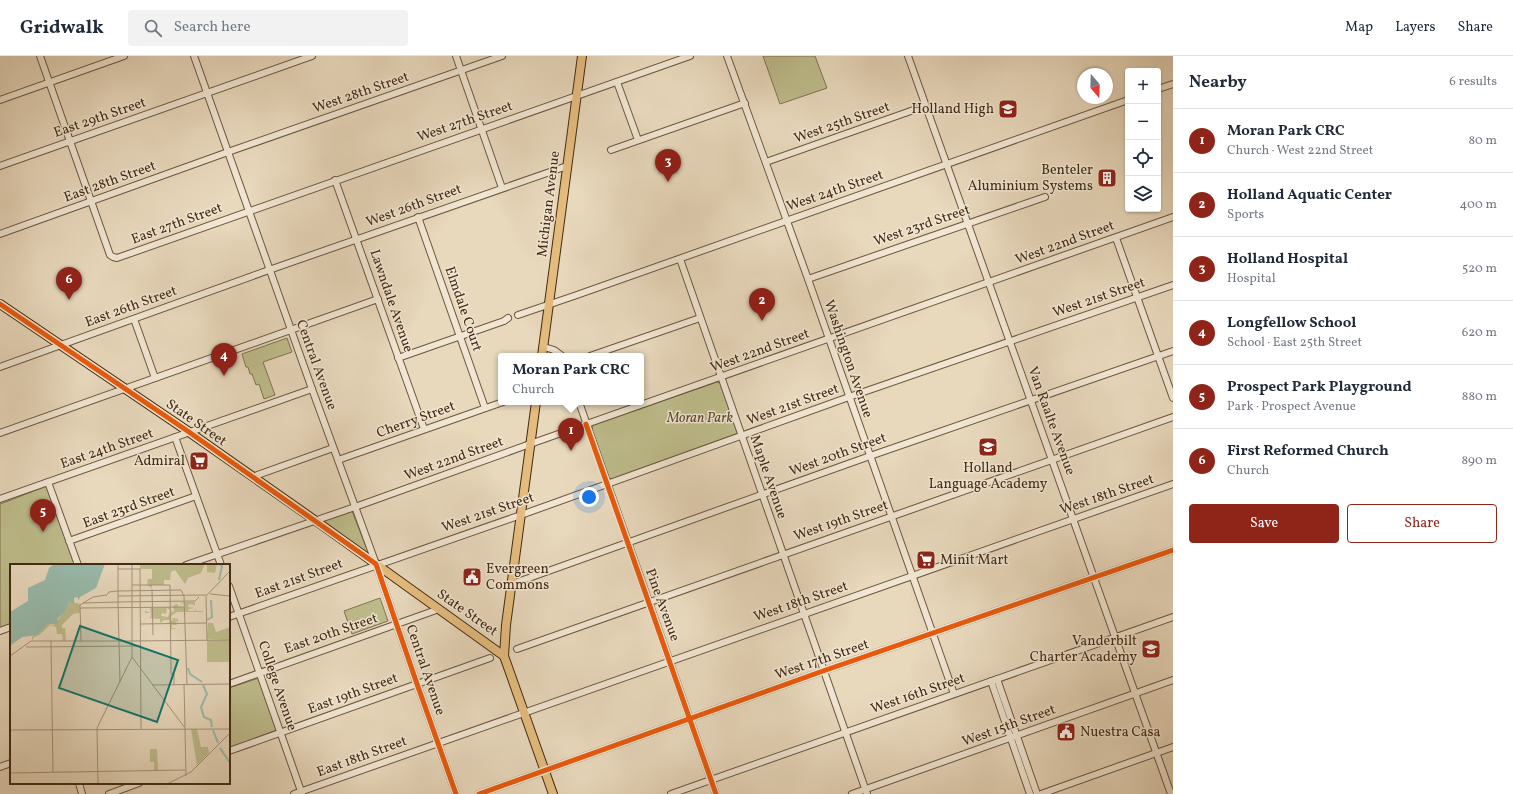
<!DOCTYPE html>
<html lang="en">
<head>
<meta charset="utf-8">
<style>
  :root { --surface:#fff; --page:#f2f2f3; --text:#1f2937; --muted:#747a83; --line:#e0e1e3; --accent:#8f2418 }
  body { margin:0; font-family:Vollkorn,serif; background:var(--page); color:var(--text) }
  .controls { position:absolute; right:12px; top:12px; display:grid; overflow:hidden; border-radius:4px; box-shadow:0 1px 3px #0004 }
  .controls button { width:36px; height:36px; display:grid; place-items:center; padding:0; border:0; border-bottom:1px solid var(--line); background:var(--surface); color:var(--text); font:20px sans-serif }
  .compass { position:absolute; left:1077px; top:12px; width:36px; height:36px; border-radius:50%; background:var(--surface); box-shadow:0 1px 3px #0004; rotate:161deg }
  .you { position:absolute; left:589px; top:441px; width:14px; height:14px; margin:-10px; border:3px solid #fff; border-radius:50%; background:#1a73e8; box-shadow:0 0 0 6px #1a73e833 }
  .badge { display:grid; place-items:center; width:26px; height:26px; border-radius:50%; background:var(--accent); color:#fff; font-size:13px; font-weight:700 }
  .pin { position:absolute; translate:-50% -33px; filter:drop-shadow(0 1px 2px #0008) }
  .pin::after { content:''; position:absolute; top:21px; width:14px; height:12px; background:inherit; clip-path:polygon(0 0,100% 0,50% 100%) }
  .popup { position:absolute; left:498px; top:297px; width:146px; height:52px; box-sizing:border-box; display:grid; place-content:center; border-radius:4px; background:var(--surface); filter:drop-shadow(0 1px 3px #0005); font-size:13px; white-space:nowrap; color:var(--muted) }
  .popup b { font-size:15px; color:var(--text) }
  .popup::after { content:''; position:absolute; left:50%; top:100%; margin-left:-8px; border:8px solid transparent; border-top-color:var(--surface) }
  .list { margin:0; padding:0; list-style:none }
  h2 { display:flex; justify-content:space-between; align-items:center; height:52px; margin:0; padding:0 16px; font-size:17px }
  h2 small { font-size:13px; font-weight:400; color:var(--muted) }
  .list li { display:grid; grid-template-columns:26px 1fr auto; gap:12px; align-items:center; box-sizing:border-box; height:64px; padding:0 16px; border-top:1px solid var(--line) }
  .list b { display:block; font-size:15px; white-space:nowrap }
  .list p { margin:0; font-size:13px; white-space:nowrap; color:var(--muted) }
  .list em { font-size:13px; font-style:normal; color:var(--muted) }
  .actions { display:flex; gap:8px; padding:12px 16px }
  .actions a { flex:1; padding:9px 0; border:1px solid var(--accent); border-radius:4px; text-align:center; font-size:14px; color:var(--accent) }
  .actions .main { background:var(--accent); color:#fff }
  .icon { flex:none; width:22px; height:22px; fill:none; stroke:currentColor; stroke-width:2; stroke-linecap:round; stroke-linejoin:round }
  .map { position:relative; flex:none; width:1173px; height:738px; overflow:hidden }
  header { display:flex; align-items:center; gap:24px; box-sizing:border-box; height:56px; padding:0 20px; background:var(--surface); border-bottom:1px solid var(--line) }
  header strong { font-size:19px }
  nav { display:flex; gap:22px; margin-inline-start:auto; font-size:14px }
  .search { width:280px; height:36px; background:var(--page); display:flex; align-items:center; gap:10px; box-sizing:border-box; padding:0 14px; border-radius:4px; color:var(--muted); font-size:15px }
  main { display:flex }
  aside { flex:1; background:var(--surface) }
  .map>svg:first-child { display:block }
  .green { fill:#bebc8b; stroke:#817350 }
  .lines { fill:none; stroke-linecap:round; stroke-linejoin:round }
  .minor-casing { stroke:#6d563e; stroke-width:8 }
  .major-casing { stroke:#442a14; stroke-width:10 }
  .minor { stroke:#f0e6d3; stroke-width:6 }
  .major { stroke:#e4bc7e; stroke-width:8 }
  .cycleway-casing { stroke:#f0e6d3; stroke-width:8 }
  .cycleway { stroke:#e8590c; stroke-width:5 }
  .labels { text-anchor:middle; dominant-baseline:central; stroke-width:3; stroke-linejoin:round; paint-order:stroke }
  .street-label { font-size:14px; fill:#442a14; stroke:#f0e6d3 }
  .poi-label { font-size:14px; fill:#442a14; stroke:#f0e6d3; text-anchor:end }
  .park-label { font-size:14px; font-style:italic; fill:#5c472c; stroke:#f0e6d3 }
  .inset-river { fill:none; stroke:#98bbac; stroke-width:2 }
  .inset-road { fill:none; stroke:#a69279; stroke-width:1 }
  .view { fill:#0f766e; fill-opacity:0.15; stroke:#0f766e; stroke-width:2 }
  .inset-edge { fill:none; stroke:#442a14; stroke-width:2 }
</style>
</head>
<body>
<header>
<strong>Gridwalk</strong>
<div class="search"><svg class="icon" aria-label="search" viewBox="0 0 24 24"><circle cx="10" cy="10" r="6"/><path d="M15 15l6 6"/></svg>Search here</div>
<nav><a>Map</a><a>Layers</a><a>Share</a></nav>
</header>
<main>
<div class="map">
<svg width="1173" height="738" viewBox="0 0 1173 738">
  <rect width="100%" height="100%" fill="#e8d8bc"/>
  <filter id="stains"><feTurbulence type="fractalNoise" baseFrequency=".005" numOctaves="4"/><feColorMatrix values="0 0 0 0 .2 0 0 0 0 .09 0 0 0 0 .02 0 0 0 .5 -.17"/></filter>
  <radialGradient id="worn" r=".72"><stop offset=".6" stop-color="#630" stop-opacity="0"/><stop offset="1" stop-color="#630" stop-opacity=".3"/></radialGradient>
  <g class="green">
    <path d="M 763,0 L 815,0 L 827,32 L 780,48 Z"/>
    <path d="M 287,282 L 292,296 L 263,306 L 275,339 L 264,343 L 259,328 L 256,329 L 252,318 L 250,318 L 248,311 L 246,311 L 242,298 Z"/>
    <path d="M 717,326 L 720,327 L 738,378 L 612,423 L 609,422 L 592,374 L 593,369 Z"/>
    <path d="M 47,430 L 76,509 L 11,509 L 11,568 L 0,572 L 0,448 Z"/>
    <path d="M 352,455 L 370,501 L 321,466 Z"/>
    <path d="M 380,542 L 388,565 L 352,578 L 344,555 Z"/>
    <path d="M 259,622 L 277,674 L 229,692 L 229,632 Z"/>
  </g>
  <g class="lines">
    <defs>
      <g id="minor">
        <path d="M 40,0 L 110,199 L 113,201 L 117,202 L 690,0"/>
        <path d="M 194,0 L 312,333 L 376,508 L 417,628 L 456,738"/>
        <path d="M 456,0 L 502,132"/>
        <path d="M 727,0 L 808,223 L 954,638"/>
        <path d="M 908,0 L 1171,738"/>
        <path d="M 617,26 L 638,84"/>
        <path d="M 1158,33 L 1173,28"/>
        <path d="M 0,44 L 124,0"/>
        <path d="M 611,94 L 745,47"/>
        <path d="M 766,106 L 925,50"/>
        <path d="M 0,110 L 312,0"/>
        <path d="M 335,124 L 424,373"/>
        <path d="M 418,161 L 485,352"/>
        <path d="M 0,178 L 228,96 L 502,0"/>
        <path d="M 1116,182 L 1173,342"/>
        <path d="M 680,203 L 867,738"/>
        <path d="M 808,223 L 1045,141"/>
        <path d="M 518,259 L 574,240 L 1128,44"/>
        <path d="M 134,263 L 155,322"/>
        <path d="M 544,291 L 554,294 L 562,300"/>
        <path d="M 590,300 L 700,262"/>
        <path d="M 398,302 L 504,265 L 508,262"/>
        <path d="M 0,311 L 269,214 L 567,110"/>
        <path d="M 579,346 L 716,738"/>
        <path d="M 0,377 L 378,243"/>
        <path d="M 175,381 L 221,509"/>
        <path d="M 338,404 L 503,346"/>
        <path d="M 252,421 L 333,392"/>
        <path d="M 48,426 L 78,509"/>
        <path d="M 0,443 L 312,333"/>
        <path d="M 69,485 L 196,440"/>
        <path d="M 186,509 L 355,451 L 530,388 L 1173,161"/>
        <path d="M 512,528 L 870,400 L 1173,295"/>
        <path d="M 229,530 L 302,738"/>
        <path d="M 229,561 L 521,459 L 849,341 L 1173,229"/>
        <path d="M 0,575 L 11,571"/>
        <path d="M 517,593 L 1173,361"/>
        <path d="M 997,623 L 1037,738"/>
        <path d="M 991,625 L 1030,738"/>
        <path d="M 229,628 L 439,553"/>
        <path d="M 229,695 L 490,602"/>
        <path d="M 0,711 L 11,707"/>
        <path d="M 79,727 L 82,738"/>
        <path d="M 109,738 L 139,727"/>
        <path d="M 294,738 L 1173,428"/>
        <path d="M 479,738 L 823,615 L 1173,494"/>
        <path d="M 671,738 L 1173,561"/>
        <path d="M 852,738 L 1173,624"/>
        <path d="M 1041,738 L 1173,691"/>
      </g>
      <g id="major">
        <path d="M 0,248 L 189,376 L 316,465 L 504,600"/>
        <path d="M 542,300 L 582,0"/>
        <path d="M 536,346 L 506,569 L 504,600 L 553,738"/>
      </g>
    </defs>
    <use href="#minor" class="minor-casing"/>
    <use href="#major" class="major-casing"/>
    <use href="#minor" class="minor"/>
    <use href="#major" class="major"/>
    <defs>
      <g id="cycleway">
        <path d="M 0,248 L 189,376 L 376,508 L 417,628 L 456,738"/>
        <path d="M 586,368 L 716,738"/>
        <path d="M 479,738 L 823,615 L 1173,494"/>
      </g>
    </defs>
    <use href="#cycleway" class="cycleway-casing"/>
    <use href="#cycleway" class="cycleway"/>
  </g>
  <defs>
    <symbol id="school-square" viewBox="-11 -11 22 22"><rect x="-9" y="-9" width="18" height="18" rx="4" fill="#8f2418" stroke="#f0e6d3"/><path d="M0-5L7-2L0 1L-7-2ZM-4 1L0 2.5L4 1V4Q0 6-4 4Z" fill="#fff"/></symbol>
    <symbol id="building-square" viewBox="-11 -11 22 22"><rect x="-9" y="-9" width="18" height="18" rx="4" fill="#8f2418" stroke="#f0e6d3"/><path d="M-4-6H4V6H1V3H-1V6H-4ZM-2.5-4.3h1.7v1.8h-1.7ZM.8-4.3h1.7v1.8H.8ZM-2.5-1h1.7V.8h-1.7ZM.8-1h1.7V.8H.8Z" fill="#fff"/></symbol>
    <symbol id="supermarket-square" viewBox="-11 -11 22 22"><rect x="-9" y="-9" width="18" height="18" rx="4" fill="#8f2418" stroke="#f0e6d3"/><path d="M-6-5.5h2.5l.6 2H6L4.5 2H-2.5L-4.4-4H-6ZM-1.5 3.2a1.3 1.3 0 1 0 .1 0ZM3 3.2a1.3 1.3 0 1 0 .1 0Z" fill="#fff"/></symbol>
    <symbol id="civic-square" viewBox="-11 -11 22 22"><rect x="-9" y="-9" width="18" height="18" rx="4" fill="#8f2418" stroke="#f0e6d3"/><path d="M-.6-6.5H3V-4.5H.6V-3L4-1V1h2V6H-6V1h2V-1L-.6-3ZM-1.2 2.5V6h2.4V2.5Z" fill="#fff"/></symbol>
  </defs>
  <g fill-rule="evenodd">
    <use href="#school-square" x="997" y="42" width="22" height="22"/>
    <use href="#building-square" x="1096" y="111" width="22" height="22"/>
    <use href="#school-square" x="977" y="380" width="22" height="22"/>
    <use href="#supermarket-square" x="188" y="394" width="22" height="22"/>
    <use href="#supermarket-square" x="915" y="493" width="22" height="22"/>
    <use href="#civic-square" x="461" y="510" width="22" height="22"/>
    <use href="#school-square" x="1140" y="582" width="22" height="22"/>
    <use href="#civic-square" x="1055" y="665" width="22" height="22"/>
  </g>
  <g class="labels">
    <g class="street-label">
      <text transform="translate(361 37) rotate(-19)">West 28th Street</text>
      <text transform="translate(100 62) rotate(-19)">East 29th Street</text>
      <text transform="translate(465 66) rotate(-19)">West 27th Street</text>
      <text transform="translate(842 67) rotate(-19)">West 25th Street</text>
      <text transform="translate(110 126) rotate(-20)">East 28th Street</text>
      <text transform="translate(835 135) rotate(-19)">West 24th Street</text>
      <text transform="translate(549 148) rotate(-83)">Michigan Avenue</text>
      <text transform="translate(414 150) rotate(-20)">West 26th Street</text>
      <text transform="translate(177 168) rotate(-20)">East 27th Street</text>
      <text transform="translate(922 170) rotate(-19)">West 23rd Street</text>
      <text transform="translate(1065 187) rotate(-20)">West 22nd Street</text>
      <text transform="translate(1099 242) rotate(-19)">West 21st Street</text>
      <text transform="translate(391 245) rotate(71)">Lawndale Avenue</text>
      <text transform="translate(131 251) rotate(-20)">East 26th Street</text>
      <text transform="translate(463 253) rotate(71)">Elmdale Court</text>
      <text transform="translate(760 295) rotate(-20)">West 22nd Street</text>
      <text transform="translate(848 303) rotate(71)">Washington Avenue</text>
      <text transform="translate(316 309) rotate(70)">Central Avenue</text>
      <text transform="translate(793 349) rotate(-20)">West 21st Street</text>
      <text transform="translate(416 364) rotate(-20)">Cherry Street</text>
      <text transform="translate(1051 365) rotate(70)">Van Raalte Avenue</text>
      <text transform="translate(196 367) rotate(35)">State Street</text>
      <text transform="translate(107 393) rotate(-19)">East 24th Street</text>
      <text transform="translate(838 399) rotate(-20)">West 20th Street</text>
      <text transform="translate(454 403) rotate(-20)">West 22nd Street</text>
      <text transform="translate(768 421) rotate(71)">Maple Avenue</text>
      <text transform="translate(1107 439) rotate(-19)">West 18th Street</text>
      <text transform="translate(129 452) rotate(-20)">East 23rd Street</text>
      <text transform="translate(488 457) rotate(-19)">West 21st Street</text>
      <text transform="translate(841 465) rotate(-19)">West 19th Street</text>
      <text transform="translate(299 523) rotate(-20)">East 21st Street</text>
      <text transform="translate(801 546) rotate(-19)">West 18th Street</text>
      <text transform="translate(662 549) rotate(70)">Pine Avenue</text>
      <text transform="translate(467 557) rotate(35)">State Street</text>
      <text transform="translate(331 578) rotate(-19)">East 20th Street</text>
      <text transform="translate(822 604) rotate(-19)">West 17th Street</text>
      <text transform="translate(425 614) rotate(71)">Central Avenue</text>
      <text transform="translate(277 630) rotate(71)">College Avenue</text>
      <text transform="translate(353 638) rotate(-20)">East 19th Street</text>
      <text transform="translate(918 638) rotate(-19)">West 16th Street</text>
      <text transform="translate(1009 670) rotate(-20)">West 15th Street</text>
      <text transform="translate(362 701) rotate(-20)">East 18th Street</text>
    </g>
    <g class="poi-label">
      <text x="994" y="53">Holland High</text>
      <text x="1093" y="114">Benteler<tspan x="1093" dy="16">Aluminium Systems</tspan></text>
      <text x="185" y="405">Admiral</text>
      <text x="988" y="412" text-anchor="middle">Holland<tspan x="988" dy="16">Language Academy</tspan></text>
      <text x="940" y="504" text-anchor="start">Minit Mart</text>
      <text x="486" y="513" text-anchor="start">Evergreen<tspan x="486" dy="16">Commons</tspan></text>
      <text x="1137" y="585">Vanderbilt<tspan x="1137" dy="16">Charter Academy</tspan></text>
      <text x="1080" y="676" text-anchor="start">Nuestra Casa</text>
    </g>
    <g class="park-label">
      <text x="700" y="362">Moran Park</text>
    </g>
  </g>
  <g transform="translate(10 508)">
    <rect width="220" height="220" fill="#e8d8bc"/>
    <path d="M 130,0 L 195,0 L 191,9 L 178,14 L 175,20 L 165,6 L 161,8 L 160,16 L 154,16 L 154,21 L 142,21 L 142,24 L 137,21 L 138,15 L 142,15 L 142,5 L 130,5 ZM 197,0 L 207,0 L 205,9 L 197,8 ZM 59,37 L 70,40 L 70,49 L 63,50 L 52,61 L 52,64 L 55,64 L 56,77 L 53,77 L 52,70 L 47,70 L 46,63 L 40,61 L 29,71 L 24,73 L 22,77 L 22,73 L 37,60 L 44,61 L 55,47 ZM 172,38 L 185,38 L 185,41 L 179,40 L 178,43 L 185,44 L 178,45 L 179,47 L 185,47 L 185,44 L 186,47 L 193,47 L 193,48 L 167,48 L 161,52 L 161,56 L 164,57 L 161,54 L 168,55 L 168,59 L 165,55 L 167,61 L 162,61 L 162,64 L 167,65 L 161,65 L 161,60 L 163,59 L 158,59 L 155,57 L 159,59 L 160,56 L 154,56 L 150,59 L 150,55 L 139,54 L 141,53 L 141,49 L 135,49 L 135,47 L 141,49 L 140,44 L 142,44 L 142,48 L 143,44 L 160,43 L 160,46 L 157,44 L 156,50 L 152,49 L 151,52 L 158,53 L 161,45 L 162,48 L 164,47 L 163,42 L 167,40 L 169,43 L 165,43 L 175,43 L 173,38 L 170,42 ZM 198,59 L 203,59 L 206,68 L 220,63 L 220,76 L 197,75 ZM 197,76 L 219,76 L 219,98 L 197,98 ZM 181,165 L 187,165 L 191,183 L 198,183 L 199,189 L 187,201 ZM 140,185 L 147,185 L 148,206 L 144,206 L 144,198 L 140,198 Z" fill="#bebc8b"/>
    <path d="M 44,0 L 95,0 L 86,24 L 70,33 L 69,36 L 67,33 L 64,34 L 64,40 L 59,37 L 55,48 L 47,55 L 49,58 L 47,60 L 37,60 L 28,71 L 12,73 L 0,82 L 0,48 L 18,37 L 18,24 L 35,16 L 39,4 Z" fill="#98bbac"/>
    <path class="inset-river" d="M 209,16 L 212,2 L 209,0M 197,56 L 202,53 L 201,36M 178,104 L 180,110 L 192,118M 193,121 L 197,130 L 191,143 L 194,153 L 201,156 L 202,163M 203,166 L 208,179M 210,184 L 220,199"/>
    <path class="inset-road" d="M 108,0 L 108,38 L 185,37 L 189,33M 108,5 L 130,5 L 131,165M 122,21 L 160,21 L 161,110 L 164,110 L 164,121M 142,25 L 143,71M 108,27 L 171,26 L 174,32M 200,30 L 220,32M 96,32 L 99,28 L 108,27M 108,32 L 197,31 L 220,7M 174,32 L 177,120M 196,32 L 197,76M 73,39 L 108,38 L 110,118M 70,44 L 174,43M 130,60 L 196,59M 41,77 L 43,208M 71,77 L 70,41 L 83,33 L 96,31M 122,77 L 220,76M 16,83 L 130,82M 0,92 L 21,77 L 122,77M 122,93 L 175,164 L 176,212M 174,120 L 175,163M 142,121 L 220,120M 0,166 L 220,165M 0,209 L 175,206M 88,220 L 87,164 L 122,93 L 122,0M 157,220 L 181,208 L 220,169"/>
    <path class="view" d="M 70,62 L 168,96 L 147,158 L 49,124 Z"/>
    <rect width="220" height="220" class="inset-edge"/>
  </g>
  <rect width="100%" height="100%" filter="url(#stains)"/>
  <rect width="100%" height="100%" fill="url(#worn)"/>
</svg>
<div class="controls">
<button>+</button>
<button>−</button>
<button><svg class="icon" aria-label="locate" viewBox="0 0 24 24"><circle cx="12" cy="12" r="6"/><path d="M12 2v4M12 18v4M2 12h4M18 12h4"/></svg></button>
<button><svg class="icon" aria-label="layers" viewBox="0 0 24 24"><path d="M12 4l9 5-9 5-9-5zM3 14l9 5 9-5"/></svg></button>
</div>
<svg class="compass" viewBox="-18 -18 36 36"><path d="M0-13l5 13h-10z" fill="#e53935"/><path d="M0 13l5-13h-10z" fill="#747a83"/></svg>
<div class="you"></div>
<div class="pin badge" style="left:571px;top:395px">1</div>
<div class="popup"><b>Moran Park CRC</b>Church</div>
<div class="pin badge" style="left:762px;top:265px">2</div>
<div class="pin badge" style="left:668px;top:126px">3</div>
<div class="pin badge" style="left:224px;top:320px">4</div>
<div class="pin badge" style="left:43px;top:476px">5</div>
<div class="pin badge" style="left:69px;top:244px">6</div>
</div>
<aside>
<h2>Nearby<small>6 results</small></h2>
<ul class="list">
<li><span class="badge">1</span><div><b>Moran Park CRC</b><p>Church · West 22nd Street</p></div><em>80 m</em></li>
<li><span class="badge">2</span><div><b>Holland Aquatic Center</b><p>Sports</p></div><em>400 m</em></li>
<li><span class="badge">3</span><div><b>Holland Hospital</b><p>Hospital</p></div><em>520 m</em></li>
<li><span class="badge">4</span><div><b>Longfellow School</b><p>School · East 25th Street</p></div><em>620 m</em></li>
<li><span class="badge">5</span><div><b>Prospect Park Playground</b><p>Park · Prospect Avenue</p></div><em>880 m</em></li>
<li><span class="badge">6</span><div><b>First Reformed Church</b><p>Church</p></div><em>890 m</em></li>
</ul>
<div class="actions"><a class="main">Save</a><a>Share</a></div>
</aside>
</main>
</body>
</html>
